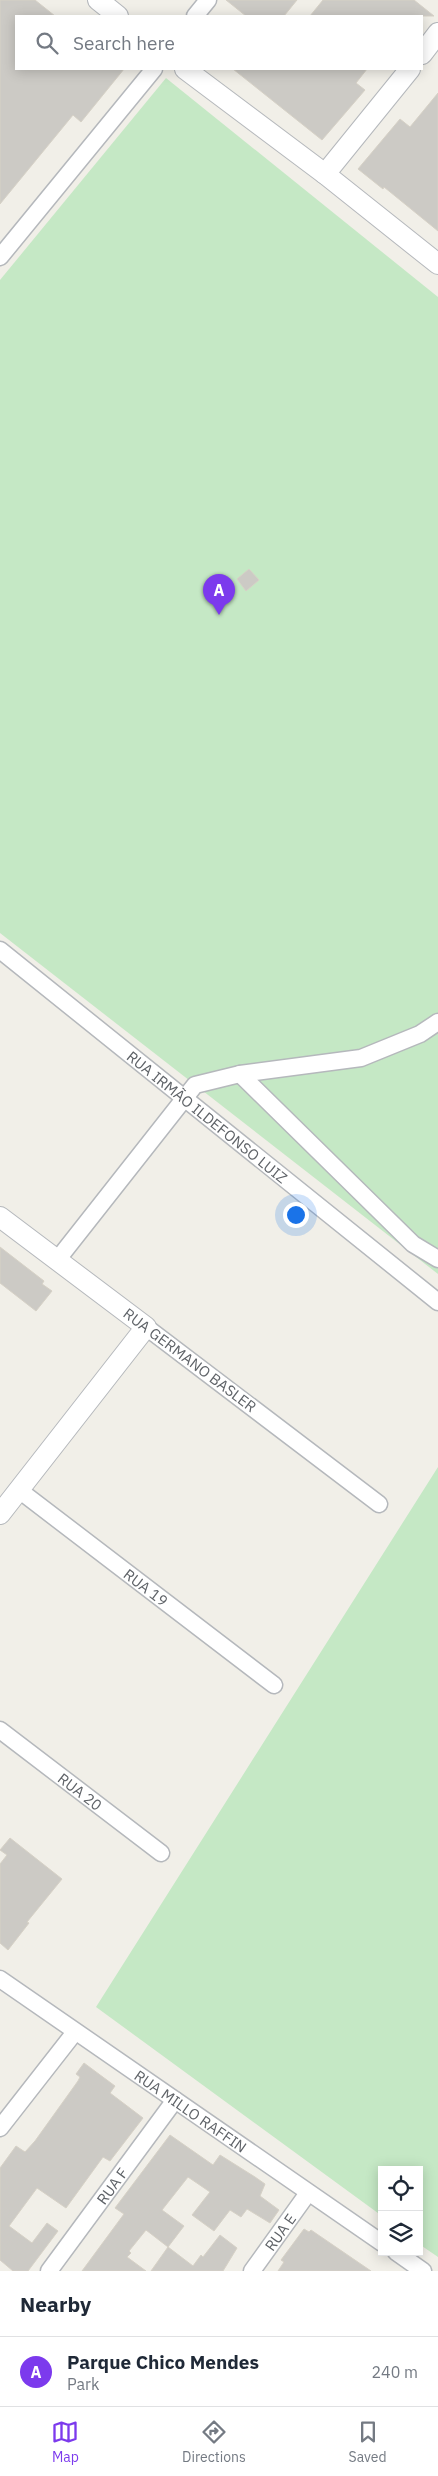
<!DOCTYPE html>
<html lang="en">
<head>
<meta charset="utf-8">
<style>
  :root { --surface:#fff; --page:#f6f6f7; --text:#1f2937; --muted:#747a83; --line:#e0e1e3; --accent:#7c3aed }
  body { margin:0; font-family:"IBM Plex Sans",sans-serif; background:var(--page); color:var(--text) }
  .controls { position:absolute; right:15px; bottom:15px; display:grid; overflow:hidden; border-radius:0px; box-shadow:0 2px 12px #0003 }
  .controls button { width:45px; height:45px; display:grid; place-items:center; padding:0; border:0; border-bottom:1px solid var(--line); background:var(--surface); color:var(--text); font:25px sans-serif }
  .you { position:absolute; left:295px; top:1214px; width:18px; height:18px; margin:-12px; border:4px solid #fff; border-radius:50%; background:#1a73e8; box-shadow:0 0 0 8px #1a73e833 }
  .badge { display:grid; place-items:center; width:32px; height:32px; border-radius:50%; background:var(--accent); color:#fff; font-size:16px; font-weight:700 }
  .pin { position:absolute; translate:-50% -41px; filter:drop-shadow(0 1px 2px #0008) }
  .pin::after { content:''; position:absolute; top:26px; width:18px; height:15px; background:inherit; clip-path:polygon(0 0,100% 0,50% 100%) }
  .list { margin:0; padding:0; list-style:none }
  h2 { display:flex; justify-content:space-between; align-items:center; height:65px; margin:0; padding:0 20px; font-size:21px }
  h2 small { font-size:16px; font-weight:400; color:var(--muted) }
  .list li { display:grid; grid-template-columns:32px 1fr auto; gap:15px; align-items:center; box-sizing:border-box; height:70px; padding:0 20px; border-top:1px solid var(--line) }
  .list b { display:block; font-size:19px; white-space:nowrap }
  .list p { margin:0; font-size:16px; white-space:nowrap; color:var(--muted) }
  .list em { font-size:16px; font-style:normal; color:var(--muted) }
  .icon { flex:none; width:28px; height:28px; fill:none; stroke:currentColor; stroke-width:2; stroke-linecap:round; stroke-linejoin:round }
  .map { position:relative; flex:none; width:438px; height:2271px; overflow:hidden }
  .search { position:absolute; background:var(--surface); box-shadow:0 2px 12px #0003; left:15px; right:15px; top:15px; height:55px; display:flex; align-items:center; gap:12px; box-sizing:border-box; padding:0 18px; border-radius:0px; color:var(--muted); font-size:19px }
  .sheet { height:135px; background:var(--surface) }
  nav { display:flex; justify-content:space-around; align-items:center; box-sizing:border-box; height:70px; border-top:1px solid var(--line); background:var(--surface); font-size:14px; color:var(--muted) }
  nav a { display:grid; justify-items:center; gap:2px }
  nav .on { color:var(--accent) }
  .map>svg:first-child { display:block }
  .green { fill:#c5e8c5 }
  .building { fill:#cccac5; stroke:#d6d1c6 }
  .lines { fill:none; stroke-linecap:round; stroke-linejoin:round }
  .minor-casing { stroke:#b5b8bc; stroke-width:19 }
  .tertiary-casing { stroke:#b5b8bc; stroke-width:22 }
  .minor { stroke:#fff; stroke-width:16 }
  .tertiary { stroke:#fff; stroke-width:20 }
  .labels { text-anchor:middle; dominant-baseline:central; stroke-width:4.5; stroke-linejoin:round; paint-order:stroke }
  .street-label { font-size:15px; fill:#5f6368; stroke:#fff }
</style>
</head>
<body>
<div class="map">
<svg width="438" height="2271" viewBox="0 0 438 2271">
  <rect width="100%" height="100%" fill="#f1efe8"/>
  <g class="green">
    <path d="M 166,78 L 438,297 L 438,1274 L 0,933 L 0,280 Z"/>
    <path d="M 438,1467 L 438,2257 L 419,2244 L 419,2170 L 382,2170 L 382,2216 L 96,2007 Z"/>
  </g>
  <g class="building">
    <path d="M 0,0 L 35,0 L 55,16 L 16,16 L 16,69 L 124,69 L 81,122 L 73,115 L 0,204 Z"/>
    <path d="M 226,0 L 297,0 L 284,16 L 246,16 Z"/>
    <path d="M 323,0 L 414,0 L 434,16 L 310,16 Z"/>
    <path d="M 233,69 L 367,69 L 356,83 L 365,90 L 322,140 Z"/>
    <path d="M 438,93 L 438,231 L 384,187 L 383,189 L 358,169 L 400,119 L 410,127 Z"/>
    <path d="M 249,569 L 259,580 L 246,591 L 237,579 Z"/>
    <path d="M 0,1247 L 44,1281 L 42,1284 L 52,1291 L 36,1311 L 0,1283 Z"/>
    <path d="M 10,1838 L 62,1879 L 27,1922 L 29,1923 L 8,1950 L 0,1943 L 0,1864 L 7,1855 L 0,1850 Z"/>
    <path d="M 84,2063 L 115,2086 L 110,2093 L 143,2118 L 110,2161 L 103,2157 L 66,2208 L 37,2188 L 9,2226 L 32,2243 L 47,2223 L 58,2231 L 28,2271 L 13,2271 L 0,2260 L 0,2168 L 16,2146 L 25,2152 L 35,2141 L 78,2081 L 80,2077 L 76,2074 Z"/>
    <path d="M 170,2135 L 213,2165 L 220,2155 L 255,2177 L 265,2184 L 260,2196 L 279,2210 L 270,2223 L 247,2209 L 241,2217 L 230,2210 L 214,2231 L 192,2215 L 210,2192 L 188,2177 L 162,2210 L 184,2226 L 168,2247 L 193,2266 L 201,2255 L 203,2257 L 220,2235 L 237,2248 L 223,2271 L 151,2271 L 168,2247 L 146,2230 L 129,2251 L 131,2253 L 127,2257 L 146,2271 L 82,2271 L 124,2214 L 115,2208 Z"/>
    <path d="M 304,2229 L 309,2232 L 311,2230 L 371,2271 L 278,2271 L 284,2262 L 281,2260 Z"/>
  </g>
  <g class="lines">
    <defs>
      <g id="minor">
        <path d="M 195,16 L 208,0"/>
        <path d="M 0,257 L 154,69"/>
        <path id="s1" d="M 0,950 L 438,1302"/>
        <path d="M 240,1074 L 413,1244 L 438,1259"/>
        <path d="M 58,1259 L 195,1085 L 240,1074 L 361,1058 L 420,1034 L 438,1022"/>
        <path d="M 146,1327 L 379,1504"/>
        <path id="s2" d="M 19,1490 L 274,1685"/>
        <path id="s3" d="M 0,1730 L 161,1853"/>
        <path id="s4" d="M 0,1979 L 382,2243"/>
        <path d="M 0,2128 L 75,2032"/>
        <path d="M 396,2252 L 423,2271"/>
        <path id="s5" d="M 49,2271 L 175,2100"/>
        <path id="s6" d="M 252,2271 L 308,2193"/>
      </g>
      <g id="tertiary">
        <path d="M 98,0 L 118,16"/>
        <path d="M 422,54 L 438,33"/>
        <path d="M 185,69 L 325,174 L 438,264"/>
        <path d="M 325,174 L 410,69"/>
        <path d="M 0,1217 L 146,1327 L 0,1514"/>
      </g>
    </defs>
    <use href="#minor" class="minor-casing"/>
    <use href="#tertiary" class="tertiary-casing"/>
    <use href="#minor" class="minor"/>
    <use href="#tertiary" class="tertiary"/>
  </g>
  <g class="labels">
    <g class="street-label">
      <text stroke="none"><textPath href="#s1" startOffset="266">RUA IRMÃO ILDEFONSO LUIZ</textPath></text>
      <text transform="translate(190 1360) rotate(37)">RUA GERMANO BASLER</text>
      <text stroke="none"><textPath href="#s2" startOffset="160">RUA 19</textPath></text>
      <text stroke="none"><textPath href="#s3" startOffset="101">RUA 20</textPath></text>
      <text stroke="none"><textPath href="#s4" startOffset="232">RUA MILLO RAFFIN</textPath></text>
      <text stroke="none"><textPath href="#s5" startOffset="106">RUA F</textPath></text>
      <text stroke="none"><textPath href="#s6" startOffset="48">RUA E</textPath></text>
    </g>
  </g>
</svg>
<div class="controls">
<button><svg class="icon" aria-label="locate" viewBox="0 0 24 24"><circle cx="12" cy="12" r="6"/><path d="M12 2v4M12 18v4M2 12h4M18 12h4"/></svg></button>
<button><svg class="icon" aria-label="layers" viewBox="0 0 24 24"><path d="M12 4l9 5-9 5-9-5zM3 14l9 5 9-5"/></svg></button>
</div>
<div class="you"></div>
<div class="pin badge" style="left:219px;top:615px">A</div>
<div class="search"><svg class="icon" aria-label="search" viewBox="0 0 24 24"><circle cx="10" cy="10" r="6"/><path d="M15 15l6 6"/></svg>Search here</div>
</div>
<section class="sheet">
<h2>Nearby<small></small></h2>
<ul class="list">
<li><span class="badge">A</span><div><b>Parque Chico Mendes</b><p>Park</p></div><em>240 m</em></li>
</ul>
</section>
<nav>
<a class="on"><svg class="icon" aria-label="map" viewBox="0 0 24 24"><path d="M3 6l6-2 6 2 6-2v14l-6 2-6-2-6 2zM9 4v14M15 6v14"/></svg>Map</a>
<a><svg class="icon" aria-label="directions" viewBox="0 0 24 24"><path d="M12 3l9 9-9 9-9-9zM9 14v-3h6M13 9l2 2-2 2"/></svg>Directions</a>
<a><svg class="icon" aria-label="saved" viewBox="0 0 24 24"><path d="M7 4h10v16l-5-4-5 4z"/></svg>Saved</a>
</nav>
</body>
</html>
